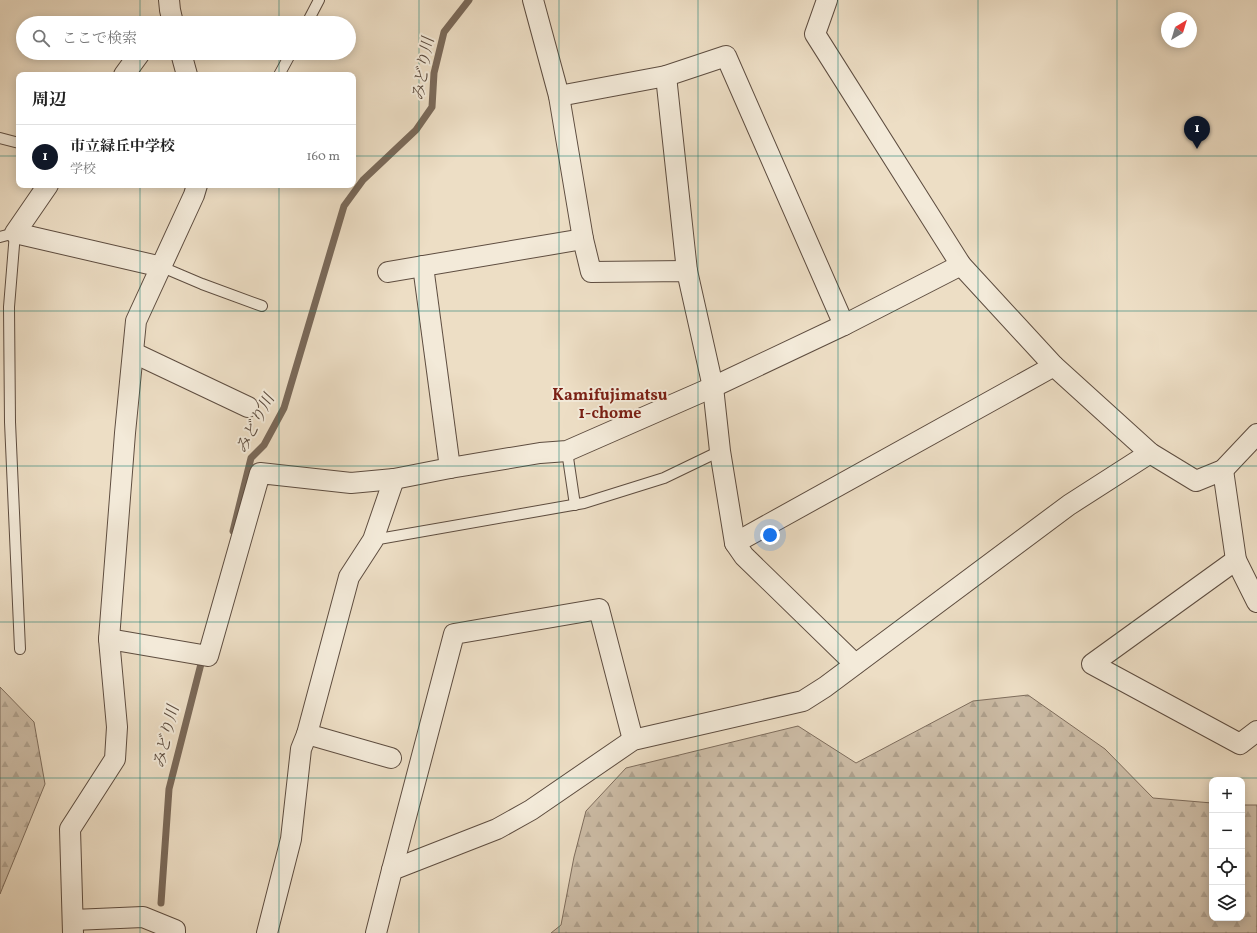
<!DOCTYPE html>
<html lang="ja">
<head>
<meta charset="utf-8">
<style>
  :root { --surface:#fff; --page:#f6f6f6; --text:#222; --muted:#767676; --line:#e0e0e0; --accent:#111827 }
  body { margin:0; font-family:Vollkorn,"Noto Serif JP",serif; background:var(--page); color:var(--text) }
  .controls { position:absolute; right:12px; bottom:12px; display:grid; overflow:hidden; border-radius:8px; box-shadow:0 2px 10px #0003 }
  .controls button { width:36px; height:36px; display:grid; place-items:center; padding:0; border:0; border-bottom:1px solid var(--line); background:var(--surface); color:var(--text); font:20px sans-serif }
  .compass { position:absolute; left:1161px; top:12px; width:36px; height:36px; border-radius:50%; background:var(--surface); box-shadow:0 2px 10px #0003; rotate:38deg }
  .you { position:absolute; left:770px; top:535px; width:14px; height:14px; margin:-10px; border:3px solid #fff; border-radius:50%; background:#1a73e8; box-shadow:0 0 0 6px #1a73e833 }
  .badge { display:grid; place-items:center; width:26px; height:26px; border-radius:50%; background:var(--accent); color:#fff; font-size:13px; font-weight:700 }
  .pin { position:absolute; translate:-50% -33px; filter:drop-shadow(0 1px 2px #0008) }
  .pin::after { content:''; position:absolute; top:21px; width:14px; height:12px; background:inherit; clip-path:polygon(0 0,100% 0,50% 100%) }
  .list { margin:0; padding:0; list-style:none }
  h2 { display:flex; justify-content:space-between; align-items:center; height:52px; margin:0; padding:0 16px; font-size:17px }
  h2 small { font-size:13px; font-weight:400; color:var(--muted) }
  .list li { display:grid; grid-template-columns:26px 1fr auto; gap:12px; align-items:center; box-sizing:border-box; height:64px; padding:0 16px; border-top:1px solid var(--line) }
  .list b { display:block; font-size:15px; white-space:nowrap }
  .list p { margin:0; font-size:13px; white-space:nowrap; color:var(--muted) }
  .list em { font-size:13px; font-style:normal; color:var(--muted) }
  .icon { flex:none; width:22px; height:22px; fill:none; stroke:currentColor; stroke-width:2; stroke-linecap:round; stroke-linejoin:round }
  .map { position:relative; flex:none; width:1257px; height:933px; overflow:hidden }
  .search { position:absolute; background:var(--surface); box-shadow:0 2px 10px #0003; left:16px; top:16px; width:340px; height:44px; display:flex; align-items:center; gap:10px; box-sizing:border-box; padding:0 14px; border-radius:22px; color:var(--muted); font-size:15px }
  .panel { position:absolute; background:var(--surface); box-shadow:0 2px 10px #0003; left:16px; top:72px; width:340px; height:116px; border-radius:8px }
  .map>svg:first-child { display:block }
  .forest { fill:url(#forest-firs); stroke:#7e6d5d }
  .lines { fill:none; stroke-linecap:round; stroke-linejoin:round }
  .stream { stroke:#7a6959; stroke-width:7 }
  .service-casing { stroke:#5e4d40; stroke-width:12 }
  .minor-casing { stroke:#5e4d40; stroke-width:22 }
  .service { stroke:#f3ead9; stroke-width:10 }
  .minor { stroke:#f3ead9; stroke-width:20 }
  .grid { fill:none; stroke:#0f766e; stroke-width:1; stroke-opacity:0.55 }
  .labels { text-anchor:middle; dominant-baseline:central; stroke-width:4; stroke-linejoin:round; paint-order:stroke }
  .water-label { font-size:16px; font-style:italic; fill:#5a493c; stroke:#f3ead9 }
  .neighbourhood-label { font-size:16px; font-weight:bold; fill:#7a1f14; stroke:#f3ead9 }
</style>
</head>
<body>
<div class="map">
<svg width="1257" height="933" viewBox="0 0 1257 933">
  <defs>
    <pattern id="forest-firs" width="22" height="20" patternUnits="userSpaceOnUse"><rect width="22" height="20" fill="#cdbda7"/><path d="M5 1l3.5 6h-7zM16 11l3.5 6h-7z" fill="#b0a28f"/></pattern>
  </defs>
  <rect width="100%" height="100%" fill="#eddec5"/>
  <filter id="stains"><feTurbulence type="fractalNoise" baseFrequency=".005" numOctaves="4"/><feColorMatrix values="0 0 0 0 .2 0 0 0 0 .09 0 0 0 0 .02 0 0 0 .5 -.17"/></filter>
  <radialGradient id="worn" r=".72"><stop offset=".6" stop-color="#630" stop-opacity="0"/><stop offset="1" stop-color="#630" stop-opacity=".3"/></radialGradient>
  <g class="forest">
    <path d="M 0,687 L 34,722 L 45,784 L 0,894 Z"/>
    <path d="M 1028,695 L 1105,749 L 1153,798 L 1212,803 L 1212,918 L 1242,918 L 1242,805 L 1257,805 L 1257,933 L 551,933 L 561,925 L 574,857 L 586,811 L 626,768 L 798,726 L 856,763 L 973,701 Z"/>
  </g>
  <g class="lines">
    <g class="stream">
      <path d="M 233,531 L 251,458 L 264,445 L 284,408 L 344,206 L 363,180 L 416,130 L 432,107 L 434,73 L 444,32 L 469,0"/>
      <path d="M 161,903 L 169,789 L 203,656"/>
    </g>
    <defs>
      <g id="service">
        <path d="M 307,23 L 319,0"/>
        <path d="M 279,75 L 291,53"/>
        <path d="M 0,138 L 19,143"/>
        <path d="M 0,237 L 15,233 L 9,307 L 10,422 L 20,649"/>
        <path d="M 162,267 L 202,284 L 262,306"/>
        <path d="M 567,451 L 575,505"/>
        <path d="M 373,540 L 584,503 L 664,478 L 720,451"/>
      </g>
      <g id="minor">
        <path d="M 169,0 L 170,10 L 173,23"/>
        <path d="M 533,0 L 559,96 L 583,239 L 591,272 L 687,271 L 713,387 L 720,451 L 735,543"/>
        <path d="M 827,0 L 815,34 L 961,265 L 1054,366 L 1150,453 L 1196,481 L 1223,470 L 1257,434"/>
        <path d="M 181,53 L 187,75"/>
        <path d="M 124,75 L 140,53"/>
        <path d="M 666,76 L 687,271"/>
        <path d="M 559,96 L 666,76 L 726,56 L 844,325"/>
        <path d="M 48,185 L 15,233 L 162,267"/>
        <path d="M 423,266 L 450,468"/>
        <path d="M 388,272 L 583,239"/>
        <path d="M 134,353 L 248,407"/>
        <path d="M 1223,470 L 1236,560 L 1257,602"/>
        <path d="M 1236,560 L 1092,664 L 1240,744 L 1257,731"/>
        <path d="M 109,639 L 208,656 L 260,473 L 351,483 L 394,479 L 450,468 L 540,453 L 567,451 L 713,387 L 844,325 L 961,265"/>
        <path d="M 855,664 L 744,556 L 735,543 L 1054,366"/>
        <path d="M 307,734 L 391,758"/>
        <path d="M 392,870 L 454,634 L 599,609 L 633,740"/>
        <path d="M 73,920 L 143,917 L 175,930 L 175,933"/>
        <path d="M 73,933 L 70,829 L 115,759 L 117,727 L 109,639 L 125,433 L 136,321 L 194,195 L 197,185"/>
        <path d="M 267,933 L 291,839 L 301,749 L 307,734 L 349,577 L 373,540 L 394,479"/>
        <path d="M 376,933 L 392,870 L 497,829 L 531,810 L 633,740 L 803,701 L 825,687 L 1069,505 L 1150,453"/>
      </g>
    </defs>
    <use href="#service" class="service-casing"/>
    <use href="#minor" class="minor-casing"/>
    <use href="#service" class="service"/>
    <use href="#minor" class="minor"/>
  </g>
  <path class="grid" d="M 140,0 L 140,23M 279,0 L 279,23M 419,0 L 419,933M 559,0 L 559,933M 698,0 L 698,933M 838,0 L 838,933M 978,0 L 978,933M 1117,0 L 1117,933M 140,53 L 140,75M 279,53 L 279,75M 0,156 L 19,156M 353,156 L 1257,156M 140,185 L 140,933M 279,185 L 279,933M 0,311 L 1257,311M 0,466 L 1257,466M 0,622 L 1257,622M 0,778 L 1257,778"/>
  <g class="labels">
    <g class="water-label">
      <text transform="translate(424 69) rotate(-80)">みどり川</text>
      <text transform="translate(256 424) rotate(-62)">みどり川</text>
      <text transform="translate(167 737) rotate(-76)">みどり川</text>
    </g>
    <g class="neighbourhood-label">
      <text x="610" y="396">Kamifujimatsu<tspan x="610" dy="18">1-chome</tspan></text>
    </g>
  </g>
  <rect width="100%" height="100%" filter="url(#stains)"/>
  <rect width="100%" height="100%" fill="url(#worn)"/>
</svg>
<div class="controls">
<button>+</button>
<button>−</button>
<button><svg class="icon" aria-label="locate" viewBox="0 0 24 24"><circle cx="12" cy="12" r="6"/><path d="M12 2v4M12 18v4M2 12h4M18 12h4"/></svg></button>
<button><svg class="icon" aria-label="layers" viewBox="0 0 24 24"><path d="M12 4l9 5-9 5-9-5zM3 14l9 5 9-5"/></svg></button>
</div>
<svg class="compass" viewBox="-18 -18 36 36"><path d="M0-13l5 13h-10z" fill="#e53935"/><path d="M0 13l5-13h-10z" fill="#767676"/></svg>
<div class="you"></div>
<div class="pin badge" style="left:1197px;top:149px">1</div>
<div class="search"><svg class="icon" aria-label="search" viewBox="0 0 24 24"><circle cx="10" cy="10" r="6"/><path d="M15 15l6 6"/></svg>ここで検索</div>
<section class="panel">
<h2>周辺<small></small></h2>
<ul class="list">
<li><span class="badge">1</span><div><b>市立緑丘中学校</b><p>学校</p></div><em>160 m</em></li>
</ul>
</section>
</div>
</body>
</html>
